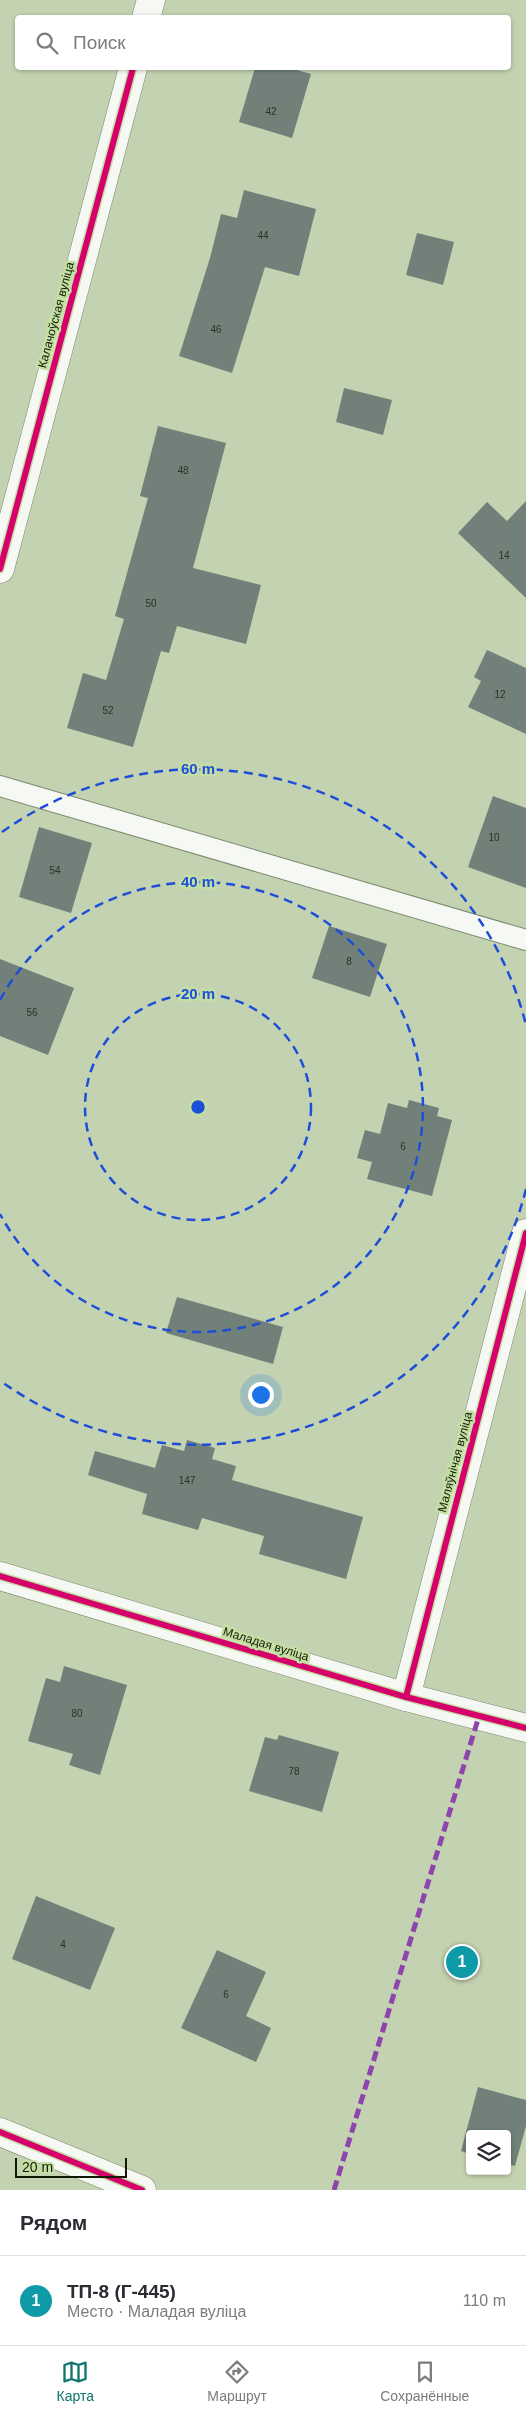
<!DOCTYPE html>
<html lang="ru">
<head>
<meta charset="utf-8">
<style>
  :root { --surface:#fff; --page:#f2f2f3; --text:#2b2b33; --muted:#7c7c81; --line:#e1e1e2; --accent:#0f766e }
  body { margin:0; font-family:Helvetica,sans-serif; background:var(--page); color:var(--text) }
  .controls { position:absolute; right:15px; bottom:15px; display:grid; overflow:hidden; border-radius:5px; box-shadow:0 1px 4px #0004 }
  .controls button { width:45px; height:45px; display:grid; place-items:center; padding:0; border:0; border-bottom:1px solid var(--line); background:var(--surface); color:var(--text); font:25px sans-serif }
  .scale { position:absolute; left:15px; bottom:12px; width:112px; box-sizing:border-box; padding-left:5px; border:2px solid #111a04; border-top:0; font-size:14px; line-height:18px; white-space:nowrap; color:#111a04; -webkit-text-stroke:4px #c4dfa3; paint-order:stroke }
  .you { position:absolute; left:260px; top:1394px; width:18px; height:18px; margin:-12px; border:4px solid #fff; border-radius:50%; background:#1a73e8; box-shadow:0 0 0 8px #1a73e833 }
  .badge { display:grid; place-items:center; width:32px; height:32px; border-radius:50%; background:var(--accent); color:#fff; font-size:16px; font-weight:700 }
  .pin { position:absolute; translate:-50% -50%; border:2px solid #fff; box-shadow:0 1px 5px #0006 }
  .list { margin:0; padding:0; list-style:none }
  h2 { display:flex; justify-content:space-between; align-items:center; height:65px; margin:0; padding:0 20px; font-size:21px }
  h2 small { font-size:16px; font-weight:400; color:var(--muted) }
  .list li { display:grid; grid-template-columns:32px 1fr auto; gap:15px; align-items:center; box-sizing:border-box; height:90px; padding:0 20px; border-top:1px solid var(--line) }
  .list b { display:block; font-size:19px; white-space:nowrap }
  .list p { margin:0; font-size:16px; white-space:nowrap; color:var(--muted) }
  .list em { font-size:16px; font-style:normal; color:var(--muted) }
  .icon { flex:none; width:28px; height:28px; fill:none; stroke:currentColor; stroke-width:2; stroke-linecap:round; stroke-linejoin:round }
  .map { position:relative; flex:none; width:526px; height:2190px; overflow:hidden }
  .search { position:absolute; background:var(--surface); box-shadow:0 1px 4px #0004; left:15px; right:15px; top:15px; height:55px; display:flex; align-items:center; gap:12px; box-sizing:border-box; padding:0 18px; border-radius:5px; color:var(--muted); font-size:19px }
  .sheet { height:155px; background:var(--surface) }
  nav { display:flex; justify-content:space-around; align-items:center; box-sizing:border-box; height:70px; border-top:1px solid var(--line); background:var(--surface); font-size:14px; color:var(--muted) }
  nav a { display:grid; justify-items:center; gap:2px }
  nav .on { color:var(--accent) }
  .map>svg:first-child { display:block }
  .building { fill:#71817a }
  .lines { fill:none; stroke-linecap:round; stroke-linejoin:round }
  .service-casing { stroke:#7e896f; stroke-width:22 }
  .minor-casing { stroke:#7e896f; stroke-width:29 }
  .service { stroke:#f6f8f3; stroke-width:20 }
  .minor { stroke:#f6f8f3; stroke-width:28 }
  .quiet { stroke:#8e44ad; stroke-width:5; stroke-dasharray:10 5; stroke-linecap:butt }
  .cycleway-casing { stroke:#c4dfa3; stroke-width:9 }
  .cycleway { stroke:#d6006c; stroke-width:6 }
  .ring { fill:none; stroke:#1d4ed8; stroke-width:2.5; stroke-dasharray:9 6 }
  .labels { text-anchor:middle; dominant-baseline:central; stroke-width:5; stroke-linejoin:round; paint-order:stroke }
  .number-label { font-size:10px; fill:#293422 }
  .street-label { font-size:12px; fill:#111a04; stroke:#c4dfa3 }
  .centre { fill:#1d4ed8; stroke:#c4dfa3; stroke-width:2.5 }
  .ring-label { font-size:15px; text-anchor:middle; font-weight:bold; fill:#1d4ed8; stroke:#c4dfa3; stroke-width:5; stroke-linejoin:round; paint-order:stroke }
</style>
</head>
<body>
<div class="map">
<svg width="526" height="2190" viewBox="0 0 526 2190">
  <rect width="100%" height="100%" fill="#c3d2b0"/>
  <g class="building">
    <path d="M 255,68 L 290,68 L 311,74 L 292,138 L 239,122 Z"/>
    <path d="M 244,190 L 316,209 L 299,276 L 265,267 L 232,373 L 179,356 L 210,258 L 221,214 L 237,218 Z"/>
    <path d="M 417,233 L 454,242 L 443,285 L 406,275 Z"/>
    <path d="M 344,388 L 392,400 L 383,435 L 336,422 Z"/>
    <path d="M 158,426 L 226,443 L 193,568 L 261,585 L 246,644 L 177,626 L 169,653 L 161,651 L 133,747 L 67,728 L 83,673 L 106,680 L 124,619 L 115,616 L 148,498 L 140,496 Z"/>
    <path d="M 526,501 L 526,598 L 458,533 L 487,502 L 507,521 Z"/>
    <path d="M 487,650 L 526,668 L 526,734 L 468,707 L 481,681 L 474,677 Z"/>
    <path d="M 493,796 L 526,808 L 526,888 L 468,867 Z"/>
    <path d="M 39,827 L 92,843 L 71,913 L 19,897 Z"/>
    <path d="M 329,926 L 387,944 L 370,997 L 312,978 Z"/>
    <path d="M 0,959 L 74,988 L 48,1055 L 0,1036 Z"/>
    <path d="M 409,1100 L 439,1108 L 437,1116 L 452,1120 L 432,1196 L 367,1179 L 372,1162 L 357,1158 L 365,1130 L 380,1134 L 388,1103 L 407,1108 Z"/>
    <path d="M 177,1297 L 283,1327 L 273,1364 L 166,1333 Z"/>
    <path d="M 187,1440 L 215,1448 L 212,1459 L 236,1466 L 232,1480 L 363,1517 L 346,1579 L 259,1554 L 264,1536 L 202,1518 L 198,1530 L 142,1514 L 147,1494 L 88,1475 L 95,1451 L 155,1468 L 162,1445 L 184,1451 Z"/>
    <path d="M 64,1666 L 127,1685 L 100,1775 L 69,1765 L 73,1754 L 28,1741 L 46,1678 L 60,1682 Z"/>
    <path d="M 279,1735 L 339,1752 L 322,1812 L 249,1791 L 265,1737 L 277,1740 Z"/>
    <path d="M 36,1896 L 115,1928 L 90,1990 L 12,1959 Z"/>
    <path d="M 217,1950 L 266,1972 L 246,2016 L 271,2028 L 256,2062 L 181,2028 Z"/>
    <path d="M 478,2087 L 526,2100 L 526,2126 L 515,2166 L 507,2164 L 507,2134 L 470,2134 L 470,2154 L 461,2151 Z"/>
  </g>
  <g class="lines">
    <defs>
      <path id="service" d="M 0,786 L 526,940"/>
      <g id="minor">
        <path d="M 146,18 L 151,0"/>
        <path d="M 0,569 L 133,68"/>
        <path d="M 0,1576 L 406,1697 L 526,1728"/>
        <path d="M 406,1697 L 526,1233"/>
        <path d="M 0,2132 L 142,2190"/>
      </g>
    </defs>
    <use href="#service" class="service-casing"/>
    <use href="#minor" class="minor-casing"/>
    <use href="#service" class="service"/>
    <use href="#minor" class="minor"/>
    <path class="quiet" d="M 334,2190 L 479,1716"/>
    <defs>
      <g id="cycleway">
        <path d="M 0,569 L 133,68"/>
        <path d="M 0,1576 L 406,1697 L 526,1728"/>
        <path d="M 406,1697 L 526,1233"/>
        <path d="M 0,2132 L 142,2190"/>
      </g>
    </defs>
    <use href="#cycleway" class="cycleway-casing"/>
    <use href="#cycleway" class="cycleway"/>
  </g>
  <g class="ring">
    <circle cx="198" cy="1107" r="113"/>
    <path d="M0 1000A225 225 0 1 1 0 1214"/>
    <path d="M526 1189A338 338 0 0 1 2 1382M2 832A338 338 0 0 1 526 1025"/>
  </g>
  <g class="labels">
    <g class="number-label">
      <text x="271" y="111">42</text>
      <text x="263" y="235">44</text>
      <text x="216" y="329">46</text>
      <text x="183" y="470">48</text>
      <text x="504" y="555">14</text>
      <text x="151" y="603">50</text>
      <text x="500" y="694">12</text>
      <text x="108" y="710">52</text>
      <text x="494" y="837">10</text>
      <text x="55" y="870">54</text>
      <text x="349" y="961">8</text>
      <text x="32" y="1012">56</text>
      <text x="403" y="1146">6</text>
      <text x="187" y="1480">147</text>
      <text x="77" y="1713">80</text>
      <text x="294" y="1771">78</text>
      <text x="63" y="1944">4</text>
      <text x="226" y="1994">6</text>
    </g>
    <g class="street-label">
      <text transform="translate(56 315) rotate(-75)">Калачоўская вуліца</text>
      <text transform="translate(455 1462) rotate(-75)">Маляўнічая вуліца</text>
      <text transform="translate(266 1644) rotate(17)">Маладая вуліца</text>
    </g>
  </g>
  <circle cx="198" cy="1107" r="8" class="centre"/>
  <g class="ring-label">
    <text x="198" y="774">60 m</text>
    <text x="198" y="887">40 m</text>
    <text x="198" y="999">20 m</text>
  </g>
</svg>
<div class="controls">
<button><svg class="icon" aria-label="layers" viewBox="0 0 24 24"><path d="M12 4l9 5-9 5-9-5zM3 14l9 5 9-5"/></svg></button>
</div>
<div class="scale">20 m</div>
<div class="you"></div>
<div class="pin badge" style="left:462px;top:1962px;background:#0f9aa8">1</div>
<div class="search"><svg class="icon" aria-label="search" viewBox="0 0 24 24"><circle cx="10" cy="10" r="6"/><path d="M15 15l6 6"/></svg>Поиск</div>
</div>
<section class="sheet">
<h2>Рядом<small></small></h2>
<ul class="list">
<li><span class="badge" style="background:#0f9aa8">1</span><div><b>ТП-8 (Г-445)</b><p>Место · Маладая вуліца</p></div><em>110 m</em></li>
</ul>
</section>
<nav>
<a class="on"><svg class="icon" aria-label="map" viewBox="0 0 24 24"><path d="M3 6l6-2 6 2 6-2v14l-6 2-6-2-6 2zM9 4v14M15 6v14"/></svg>Карта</a>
<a><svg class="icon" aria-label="directions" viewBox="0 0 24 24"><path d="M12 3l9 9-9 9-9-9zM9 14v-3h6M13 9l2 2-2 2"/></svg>Маршрут</a>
<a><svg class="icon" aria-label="saved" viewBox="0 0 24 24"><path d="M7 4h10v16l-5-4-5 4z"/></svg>Сохранённые</a>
</nav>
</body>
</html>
